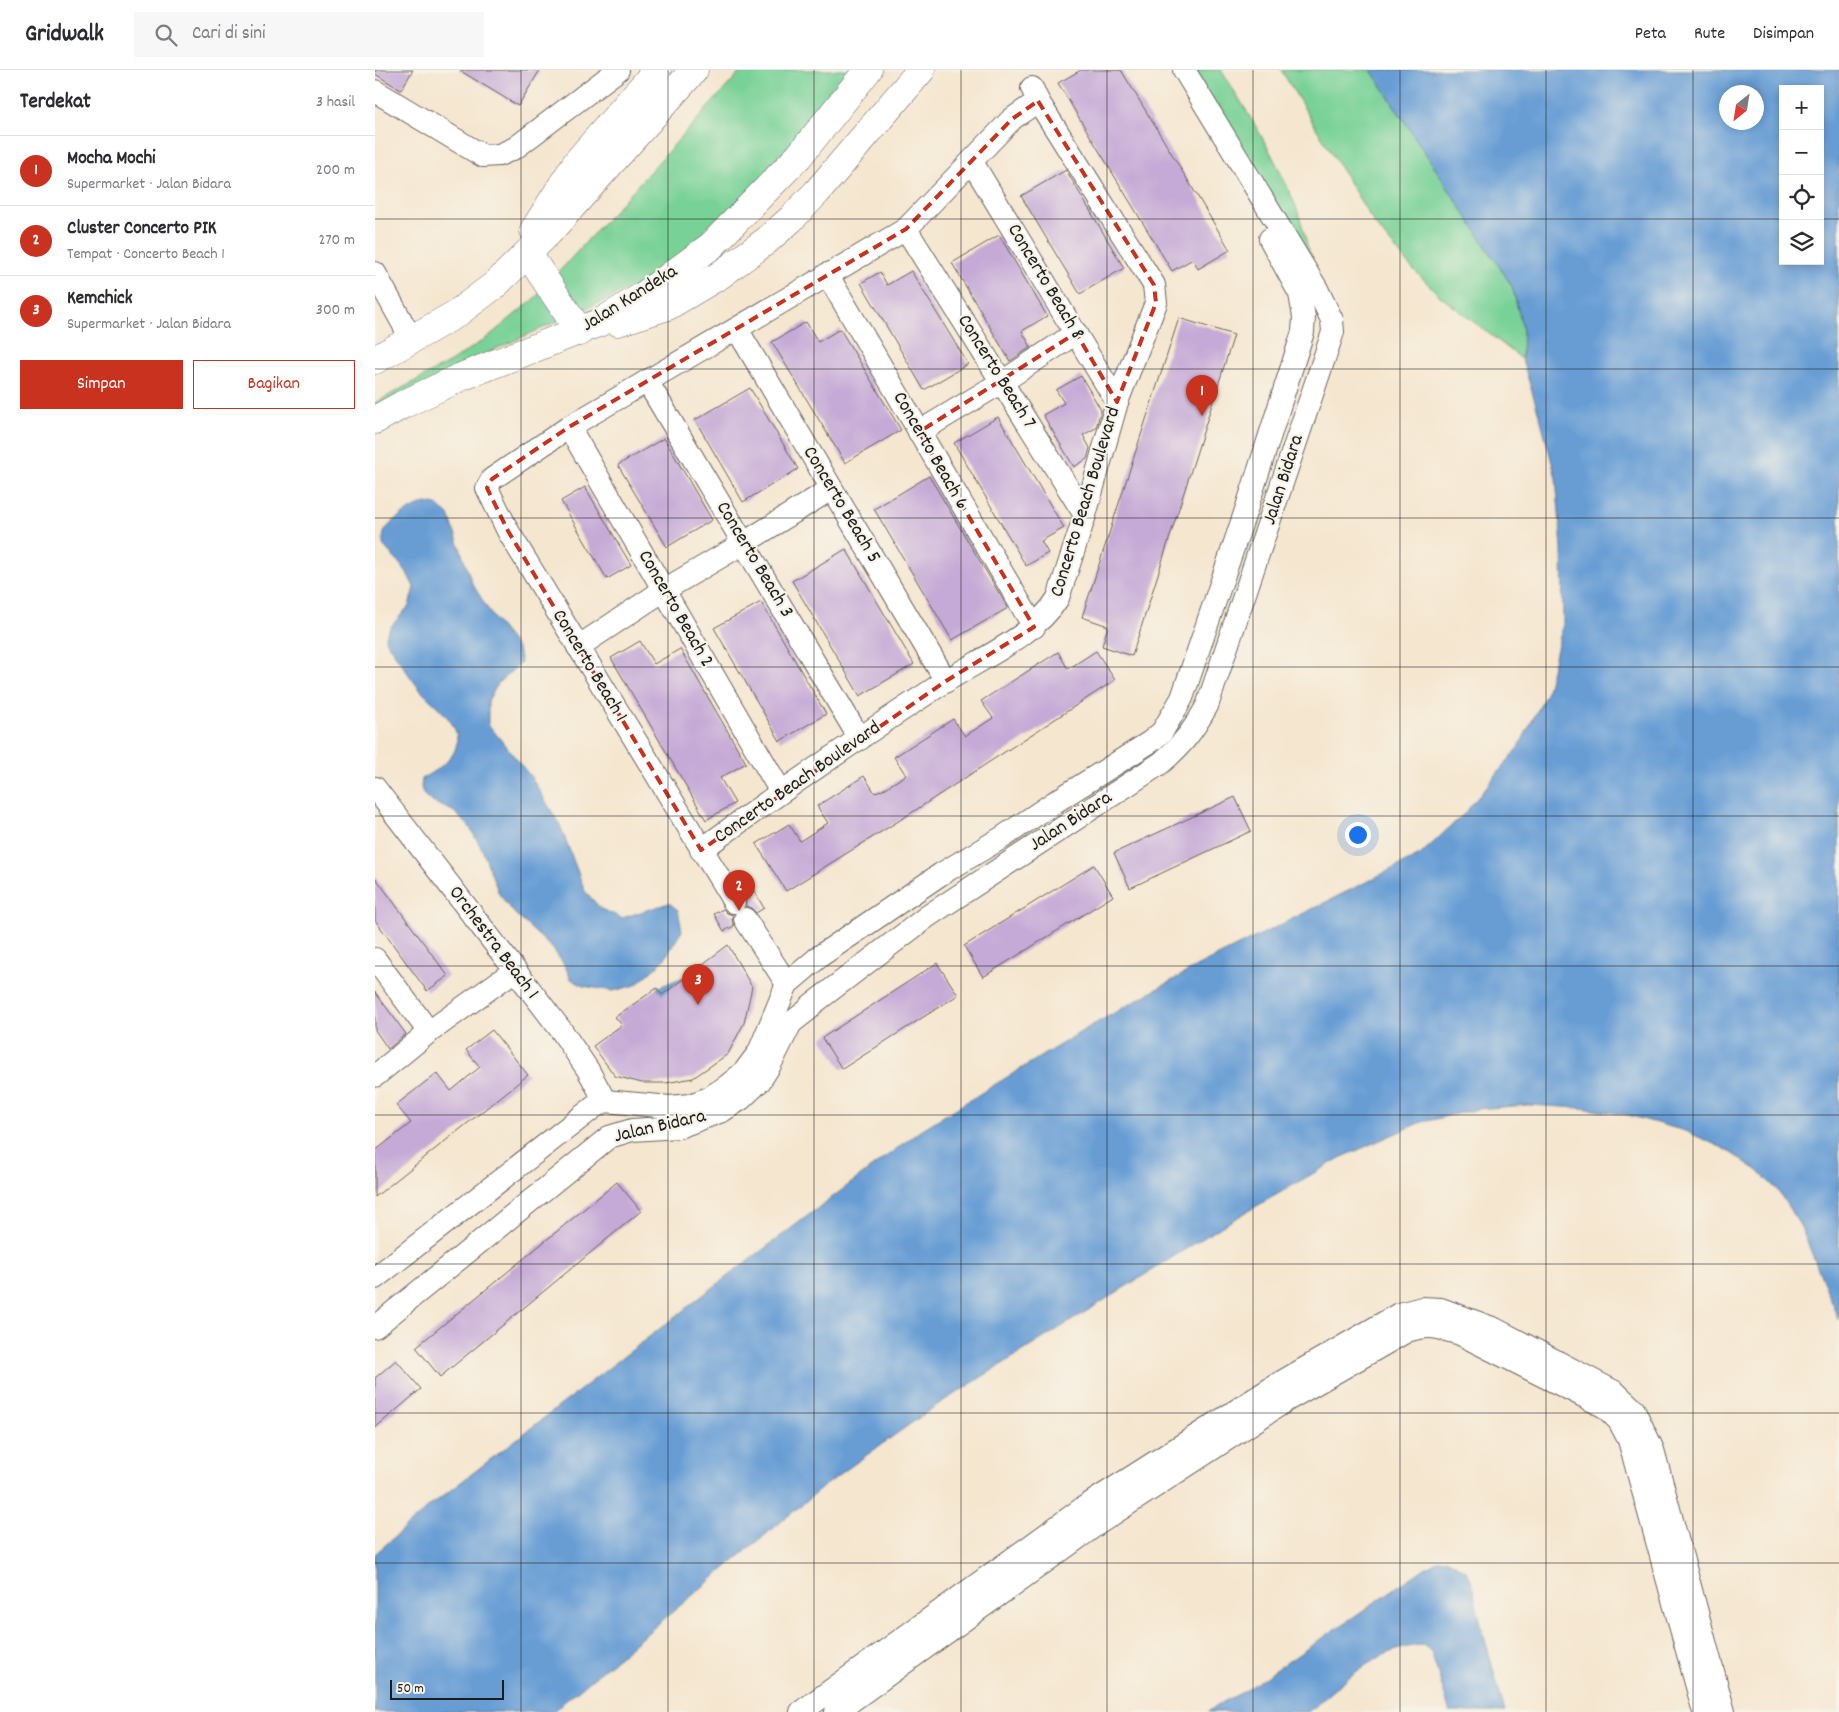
<!DOCTYPE html>
<html lang="id">
<head>
<meta charset="utf-8">
<style>
  :root { --surface:#fff; --page:#f7f7f7; --text:#2b2b33; --muted:#7c7c81; --line:#e1e1e2; --accent:#c8321e }
  body { margin:0; font-family:Dekko,sans-serif; background:var(--page); color:var(--text) }
  .controls { position:absolute; right:15px; top:15px; display:grid; overflow:hidden; border-radius:0px; box-shadow:0 2px 8px #0003 }
  .controls button { width:45px; height:45px; display:grid; place-items:center; padding:0; border:0; border-bottom:1px solid var(--line); background:var(--surface); color:var(--text); font:25px sans-serif }
  .compass { position:absolute; left:1344px; top:15px; width:45px; height:45px; border-radius:50%; background:var(--surface); box-shadow:0 2px 8px #0003; rotate:210deg }
  .scale { position:absolute; left:15px; bottom:12px; width:114px; box-sizing:border-box; padding-left:5px; border:2px solid #1c1c1c; border-top:0; font-size:14px; line-height:18px; white-space:nowrap; color:#1c1c1c; -webkit-text-stroke:4px #f7f3e8; paint-order:stroke }
  .you { position:absolute; left:982px; top:764px; width:18px; height:18px; margin:-12px; border:4px solid #fff; border-radius:50%; background:#1a73e8; box-shadow:0 0 0 8px #1a73e833 }
  .badge { display:grid; place-items:center; width:32px; height:32px; border-radius:50%; background:var(--accent); color:#fff; font-size:16px; font-weight:700 }
  .pin { position:absolute; translate:-50% -41px; filter:drop-shadow(0 1px 2px #0008) }
  .pin::after { content:''; position:absolute; top:26px; width:18px; height:15px; background:inherit; clip-path:polygon(0 0,100% 0,50% 100%) }
  .list { margin:0; padding:0; list-style:none }
  h2 { display:flex; justify-content:space-between; align-items:center; height:65px; margin:0; padding:0 20px; font-size:21px }
  h2 small { font-size:16px; font-weight:400; color:var(--muted) }
  .list li { display:grid; grid-template-columns:32px 1fr auto; gap:15px; align-items:center; box-sizing:border-box; height:70px; padding:0 20px; border-top:1px solid var(--line) }
  .list b { display:block; font-size:19px; white-space:nowrap }
  .list p { margin:0; font-size:16px; white-space:nowrap; color:var(--muted) }
  .list em { font-size:16px; font-style:normal; color:var(--muted) }
  .actions { display:flex; gap:10px; padding:15px 20px }
  .actions a { flex:1; padding:11px 0; border:1px solid var(--accent); border-radius:0px; text-align:center; font-size:18px; color:var(--accent) }
  .actions .main { background:var(--accent); color:#fff }
  .icon { flex:none; width:28px; height:28px; fill:none; stroke:currentColor; stroke-width:2; stroke-linecap:round; stroke-linejoin:round }
  .map { position:relative; flex:none; width:1464px; height:1642px; overflow:hidden }
  header { display:flex; align-items:center; gap:30px; box-sizing:border-box; height:70px; padding:0 25px; background:var(--surface); border-bottom:1px solid var(--line) }
  header strong { font-size:24px }
  nav { display:flex; gap:28px; margin-inline-start:auto; font-size:18px }
  .search { width:350px; height:45px; background:var(--page); display:flex; align-items:center; gap:12px; box-sizing:border-box; padding:0 18px; border-radius:0px; color:var(--muted); font-size:19px }
  main { display:flex }
  aside { flex:1; background:var(--surface) }
  .map>svg:first-child { display:block }
  .green { fill:#78d196; stroke:#4a7659 }
  .water { fill:#679dd4; stroke:#425c78; fill-rule:evenodd }
  .building { fill:#c5a9d6 }
  .lines { fill:none; stroke-linecap:round; stroke-linejoin:round }
  .minor-casing { stroke:#68635b; stroke-width:24 }
  .major-casing { stroke:#68635b; stroke-width:29 }
  .minor { stroke:#fff; stroke-width:22 }
  .major { stroke:#fff; stroke-width:28 }
  .marked { fill:none; stroke:#c8321e; stroke-width:4; stroke-dasharray:10 6; stroke-linejoin:round }
  .grid { fill:none; stroke:#1c1c1c; stroke-width:1; stroke-opacity:0.55 }
  .labels { text-anchor:middle; dominant-baseline:central; stroke-width:4.5; stroke-linejoin:round; paint-order:stroke }
  .street-label { font-size:20px; fill:#1c1c1c; stroke:#f7f3e8 }
</style>
</head>
<body>
<header>
<strong>Gridwalk</strong>
<div class="search"><svg class="icon" aria-label="search" viewBox="0 0 24 24"><circle cx="10" cy="10" r="6"/><path d="M15 15l6 6"/></svg>Cari di sini</div>
<nav><a>Peta</a><a>Rute</a><a>Disimpan</a></nav>
</header>
<main>
<aside>
<h2>Terdekat<small>3 hasil</small></h2>
<ul class="list">
<li><span class="badge">1</span><div><b>Mocha Mochi</b><p>Supermarket · Jalan Bidara</p></div><em>200 m</em></li>
<li><span class="badge">2</span><div><b>Cluster Concerto PIK</b><p>Tempat · Concerto Beach 1</p></div><em>270 m</em></li>
<li><span class="badge">3</span><div><b>Kemchick</b><p>Supermarket · Jalan Bidara</p></div><em>300 m</em></li>
</ul>
<div class="actions"><a class="main">Simpan</a><a>Bagikan</a></div>
</aside>
<div class="map">
<svg width="1464" height="1642" viewBox="0 0 1464 1642">
  <rect width="100%" height="100%" fill="#f7f3e8"/>
  <filter id="ink" filterUnits="userSpaceOnUse"><feTurbulence type="fractalNoise" baseFrequency=".02" numOctaves="2"/><feDisplacementMap in="SourceGraphic" scale="10" xChannelSelector="R" yChannelSelector="G"/><feConvolveMatrix kernelMatrix="1 2 1 2 8 2 1 2 1" color-interpolation-filters="sRGB"/></filter>
  <filter id="wash" filterUnits="userSpaceOnUse"><feTurbulence type="fractalNoise" baseFrequency=".0096" numOctaves="4" result="noise"/><feDisplacementMap in="SourceGraphic" scale="20" xChannelSelector="R" yChannelSelector="G"/><feGaussianBlur stdDeviation="1.12" result="paint"/><feColorMatrix in="noise" values="0 0 0 0 0 0 0 0 0 0 0 0 0 0 0 0 0 1.4 0 .05"/><feComposite in="paint" operator="in"/></filter>
  <g filter="url(#wash)">
    <rect width="100%" height="100%" fill="#f5e6cf"/>
    <g class="green">
      <path d="M 367,0 L 486,0 L 372,133 L 268,213 L 112,283 L 0,345 L 0,333 L 77,291 L 113,267 L 161,227 Z"/>
      <path d="M 819,0 L 846,0 C 874,44 902,89 921,137 C 929,157 933,180 938,200 Z"/>
      <path d="M 906,0 L 996,0 L 1137,216 L 1148,259 L 1147,289 L 1065,226 L 1034,195 L 999,153 Z"/>
    </g>
    <g class="water">
      <path d="M 996,0 L 1464,0 L 1464,1250 L 1426,1157 L 1403,1121 L 1382,1100 L 1350,1079 L 1310,1061 L 1253,1045 L 1206,1038 L 1153,1035 L 1102,1039 L 1044,1053 L 965,1088 L 849,1155 L 559,1337 L 454,1412 L 177,1642 L 0,1642 L 0,1484 L 55,1436 L 349,1209 L 549,1058 L 714,957 L 821,897 L 1045,785 L 1090,743 L 1143,678 L 1171,624 L 1188,554 L 1187,478 L 1181,408 L 1166,351 L 1147,289 L 1148,259 L 1137,216 ZM 1408,19 L 1445,19 L 1445,191 L 1408,191 ZM 1382,22 L 1382,52 L 1352,52 L 1352,22 Z"/>
      <path d="M 51,433 L 62,435 L 74,445 L 97,513 L 119,549 L 143,579 L 146,593 L 123,613 L 113,631 L 113,654 L 156,707 L 185,755 L 210,821 L 226,839 L 247,848 L 294,833 L 303,840 L 307,861 L 288,891 L 261,915 L 238,921 L 208,916 L 196,909 L 190,896 L 178,879 L 139,843 L 124,824 L 107,779 L 94,756 L 78,741 L 55,731 L 48,724 L 46,717 L 47,709 C 61,699 82,690 82,670 C 82,650 58,634 46,621 C 33,605 22,586 10,570 L 13,560 L 34,536 L 39,517 L 31,501 L 8,475 C 8,471 8,467 9,463 C 15,450 38,437 51,433 Z"/>
      <path d="M 308,907 L 323,927 L 299,945 L 282,918 Z"/>
      <path d="M 1072,1489 L 1091,1501 L 1096,1509 L 1106,1555 L 1130,1642 L 1075,1642 L 1056,1582 L 1049,1575 C 1004,1576 965,1614 933,1642 L 833,1642 L 842,1635 L 870,1621 L 1050,1498 L 1064,1490 Z"/>
    </g>
    <g id="blocks">
      <g class="building">
        <path d="M 0,0 L 38,0 L 26,20 L 0,4 Z"/>
        <path d="M 84,0 L 165,0 L 143,36 Z"/>
        <path d="M 706,0 L 746,0 L 855,180 L 823,199 L 818,189 L 797,201 L 683,13 Z"/>
        <path d="M 691,100 L 749,198 L 705,224 L 646,126 Z"/>
        <path d="M 624,165 L 672,246 L 647,261 L 656,277 L 635,291 L 577,193 Z"/>
        <path d="M 536,201 L 593,294 L 549,320 L 486,213 L 505,202 L 512,215 Z"/>
        <path d="M 804,248 L 859,265 L 757,586 L 727,576 L 733,556 L 707,547 Z"/>
        <path d="M 431,252 L 443,272 L 465,259 L 526,360 L 470,393 L 397,272 Z"/>
        <path d="M 706,306 L 726,340 L 721,358 L 708,365 L 715,378 L 712,389 L 699,397 L 668,345 L 689,333 L 681,320 Z"/>
        <path d="M 375,318 L 423,399 L 368,432 L 320,350 Z"/>
        <path d="M 623,347 L 689,458 L 666,471 L 673,483 L 651,496 L 579,373 Z"/>
        <path d="M 289,368 L 337,450 L 292,477 L 243,395 Z"/>
        <path d="M 554,406 L 633,538 L 577,570 L 499,439 Z"/>
        <path d="M 210,417 L 256,495 L 232,509 L 186,431 Z"/>
        <path d="M 471,479 L 539,594 L 485,626 L 417,511 Z"/>
        <path d="M 386,532 L 451,644 L 405,671 L 339,558 Z"/>
        <path d="M 265,571 L 279,594 L 305,579 L 371,693 L 345,708 L 360,733 L 331,750 L 236,588 Z"/>
        <path d="M 721,581 L 740,610 L 530,747 L 411,821 L 381,774 L 414,754 L 425,771 L 453,753 L 442,736 L 489,706 L 500,723 L 505,720 L 506,721 L 531,705 L 519,687 L 578,649 L 590,666 L 618,648 L 606,631 L 683,582 L 693,599 Z"/>
        <path d="M 860,727 L 876,761 L 755,818 L 739,783 Z"/>
        <path d="M 719,795 L 738,826 L 608,907 L 589,876 Z"/>
        <path d="M 0,807 L 73,906 L 52,921 L 0,850 Z"/>
        <path d="M 379,821 L 389,838 L 381,843 L 376,838 L 371,836 L 370,826 Z"/>
        <path d="M 348,839 L 352,843 L 358,845 L 357,850 L 359,856 L 349,861 L 339,844 Z"/>
        <path d="M 353,875 L 377,917 L 369,953 L 353,984 L 318,1008 L 291,1013 L 267,1013 L 240,1006 L 218,976 L 247,955 L 240,947 L 282,918 L 287,925 Z"/>
        <path d="M 562,893 L 583,925 L 467,999 L 447,968 Z"/>
        <path d="M 0,922 L 31,964 L 13,979 L 0,960 Z"/>
        <path d="M 117,960 L 153,1005 L 0,1127 L 0,1081 L 36,1053 L 21,1035 L 62,1003 L 76,1021 L 105,997 L 91,980 Z"/>
        <path d="M 242,1112 L 266,1141 L 65,1307 L 41,1277 Z"/>
        <path d="M 21,1290 L 46,1319 L 0,1358 L 0,1308 Z"/>
      </g>
    </g>
  </g>
  <g filter="url(#ink)">
    <use href="#blocks" fill-opacity="0" stroke="#68635b" stroke-width="1"/>
    <g class="lines">
      <defs>
        <g id="minor">
          <path d="M 0,21 L 108,86 L 124,85 L 140,78 L 243,0"/>
          <path d="M 597,92 L 742,332"/>
          <path d="M 531,159 L 710,445"/>
          <path d="M 0,203 L 37,270"/>
          <path d="M 452,204 L 659,557"/>
          <path d="M 362,259 L 571,611"/>
          <path d="M 272,311 L 485,669"/>
          <path d="M 194,357 L 406,722"/>
          <path d="M 544,362 L 627,312 L 701,263"/>
          <path d="M 203,577 L 289,520 L 369,473 L 456,419"/>
          <path d="M 0,718 L 186,960 L 213,1000 L 230,1031"/>
          <path d="M 326,780 C 406,721 488,665 571,611 C 607,588 661,565 683,528 L 710,445 L 742,332 L 781,233 L 779,215 L 663,31 L 657,18"/>
          <path d="M 359,832 L 133,461 L 112,418 L 117,409 L 194,357 L 531,159 L 637,49 L 663,31"/>
          <path d="M 370,849 L 412,914"/>
          <path d="M 0,889 L 54,962"/>
          <path d="M 0,1006 L 54,962 L 139,901"/>
          <path d="M 0,1208 L 219,1037 L 230,1031 L 295,1037 L 315,1035 L 334,1028 L 352,1016 L 369,1002 L 384,982 L 412,914 L 445,886 L 566,804 L 628,767 L 680,732 L 775,672 L 787,662 L 807,628 L 872,437 L 928,262 L 929,247 L 925,224 L 895,169"/>
          <path d="M 0,1257 L 234,1067 L 257,1060 L 304,1057 L 347,1041 L 366,1029 L 385,1011 L 395,995 L 416,953 L 434,939 L 435,936 L 553,846 L 786,693 C 808,674 818,661 832,636 L 958,262 L 957,250 L 942,219 L 809,0"/>
          <path d="M 426,1642 L 708,1438 L 903,1314 L 1024,1244 L 1047,1238 L 1066,1239 L 1120,1259 L 1240,1322 L 1259,1340 L 1278,1380 L 1349,1642"/>
          <path d="M 461,1642 L 721,1455 L 912,1330 L 1032,1261 C 1055,1254 1063,1257 1085,1264 L 1230,1337 L 1244,1351 L 1254,1370 L 1329,1642"/>
        </g>
        <g id="major">
          <path d="M 159,160 L 202,92 L 282,0"/>
          <path d="M 153,184 L 205,262"/>
          <path d="M 243,252 L 293,236 L 345,205 L 391,171 L 416,149 L 442,122 L 546,0"/>
          <path d="M 0,290 L 81,244 L 121,214 L 174,162 L 319,0"/>
          <path d="M 0,350 L 27,335 L 86,307 L 226,252 L 268,226 L 336,176 L 424,86 L 493,0"/>
        </g>
      </defs>
      <use href="#minor" class="minor-casing"/>
      <use href="#major" class="major-casing"/>
      <use href="#minor" class="minor"/>
      <use href="#major" class="major"/>
    </g>
  </g>
  <path class="marked" d="M 663,31 L 779,215 L 781,233 L 742,332 L 701,263 L 544,362 L 659,557 L 571,611 L 326,780 L 133,461 L 112,418 L 117,409 L 194,357 L 531,159 L 637,49 Z"/>
  <path class="grid" d="M 146,0 L 146,1642M 293,0 L 293,1642M 439,0 L 439,1642M 586,0 L 586,1642M 732,0 L 732,1642M 878,0 L 878,1642M 1025,0 L 1025,1642M 1171,0 L 1171,1642M 1318,0 L 1318,1642M 0,149 L 1408,149M 1445,149 L 1464,149M 0,299 L 1464,299M 0,448 L 1464,448M 0,597 L 1464,597M 0,746 L 1464,746M 0,896 L 1464,896M 0,1045 L 1464,1045M 0,1194 L 1464,1194M 0,1343 L 1464,1343M 0,1493 L 1464,1493"/>
  <g class="labels">
    <g class="street-label">
      <text transform="translate(670 212) rotate(59)">Concerto Beach 8</text>
      <text transform="translate(255 229) rotate(-32)">Jalan Kandeka</text>
      <text transform="translate(621 302) rotate(58)">Concerto Beach 7</text>
      <text transform="translate(555 381) rotate(60)">Concerto Beach 6</text>
      <text transform="translate(909 410) rotate(-72)">Jalan Bidara</text>
      <text transform="translate(711 432) rotate(-73)">Concerto Beach Boulevard</text>
      <text transform="translate(466 435) rotate(59)">Concerto Beach 5</text>
      <text transform="translate(379 490) rotate(59)">Concerto Beach 3</text>
      <text transform="translate(300 539) rotate(60)">Concerto Beach 2</text>
      <text transform="translate(214 596) rotate(59)">Concerto Beach 1</text>
      <text transform="translate(423 713) rotate(-35)">Concerto Beach Boulevard</text>
      <text transform="translate(696 752) rotate(-33)">Jalan Bidara</text>
      <text transform="translate(118 873) rotate(53)">Orchestra Beach 1</text>
      <text transform="translate(285 1057) rotate(-13)">Jalan Bidara</text>
    </g>
  </g>
</svg>
<div class="controls">
<button>+</button>
<button>−</button>
<button><svg class="icon" aria-label="locate" viewBox="0 0 24 24"><circle cx="12" cy="12" r="6"/><path d="M12 2v4M12 18v4M2 12h4M18 12h4"/></svg></button>
<button><svg class="icon" aria-label="layers" viewBox="0 0 24 24"><path d="M12 4l9 5-9 5-9-5zM3 14l9 5 9-5"/></svg></button>
</div>
<svg class="compass" viewBox="-18 -18 36 36"><path d="M0-13l5 13h-10z" fill="#e53935"/><path d="M0 13l5-13h-10z" fill="#7c7c81"/></svg>
<div class="scale">50 m</div>
<div class="you"></div>
<div class="pin badge" style="left:827px;top:346px">1</div>
<div class="pin badge" style="left:364px;top:841px">2</div>
<div class="pin badge" style="left:323px;top:935px">3</div>
</div>
</main>
</body>
</html>
